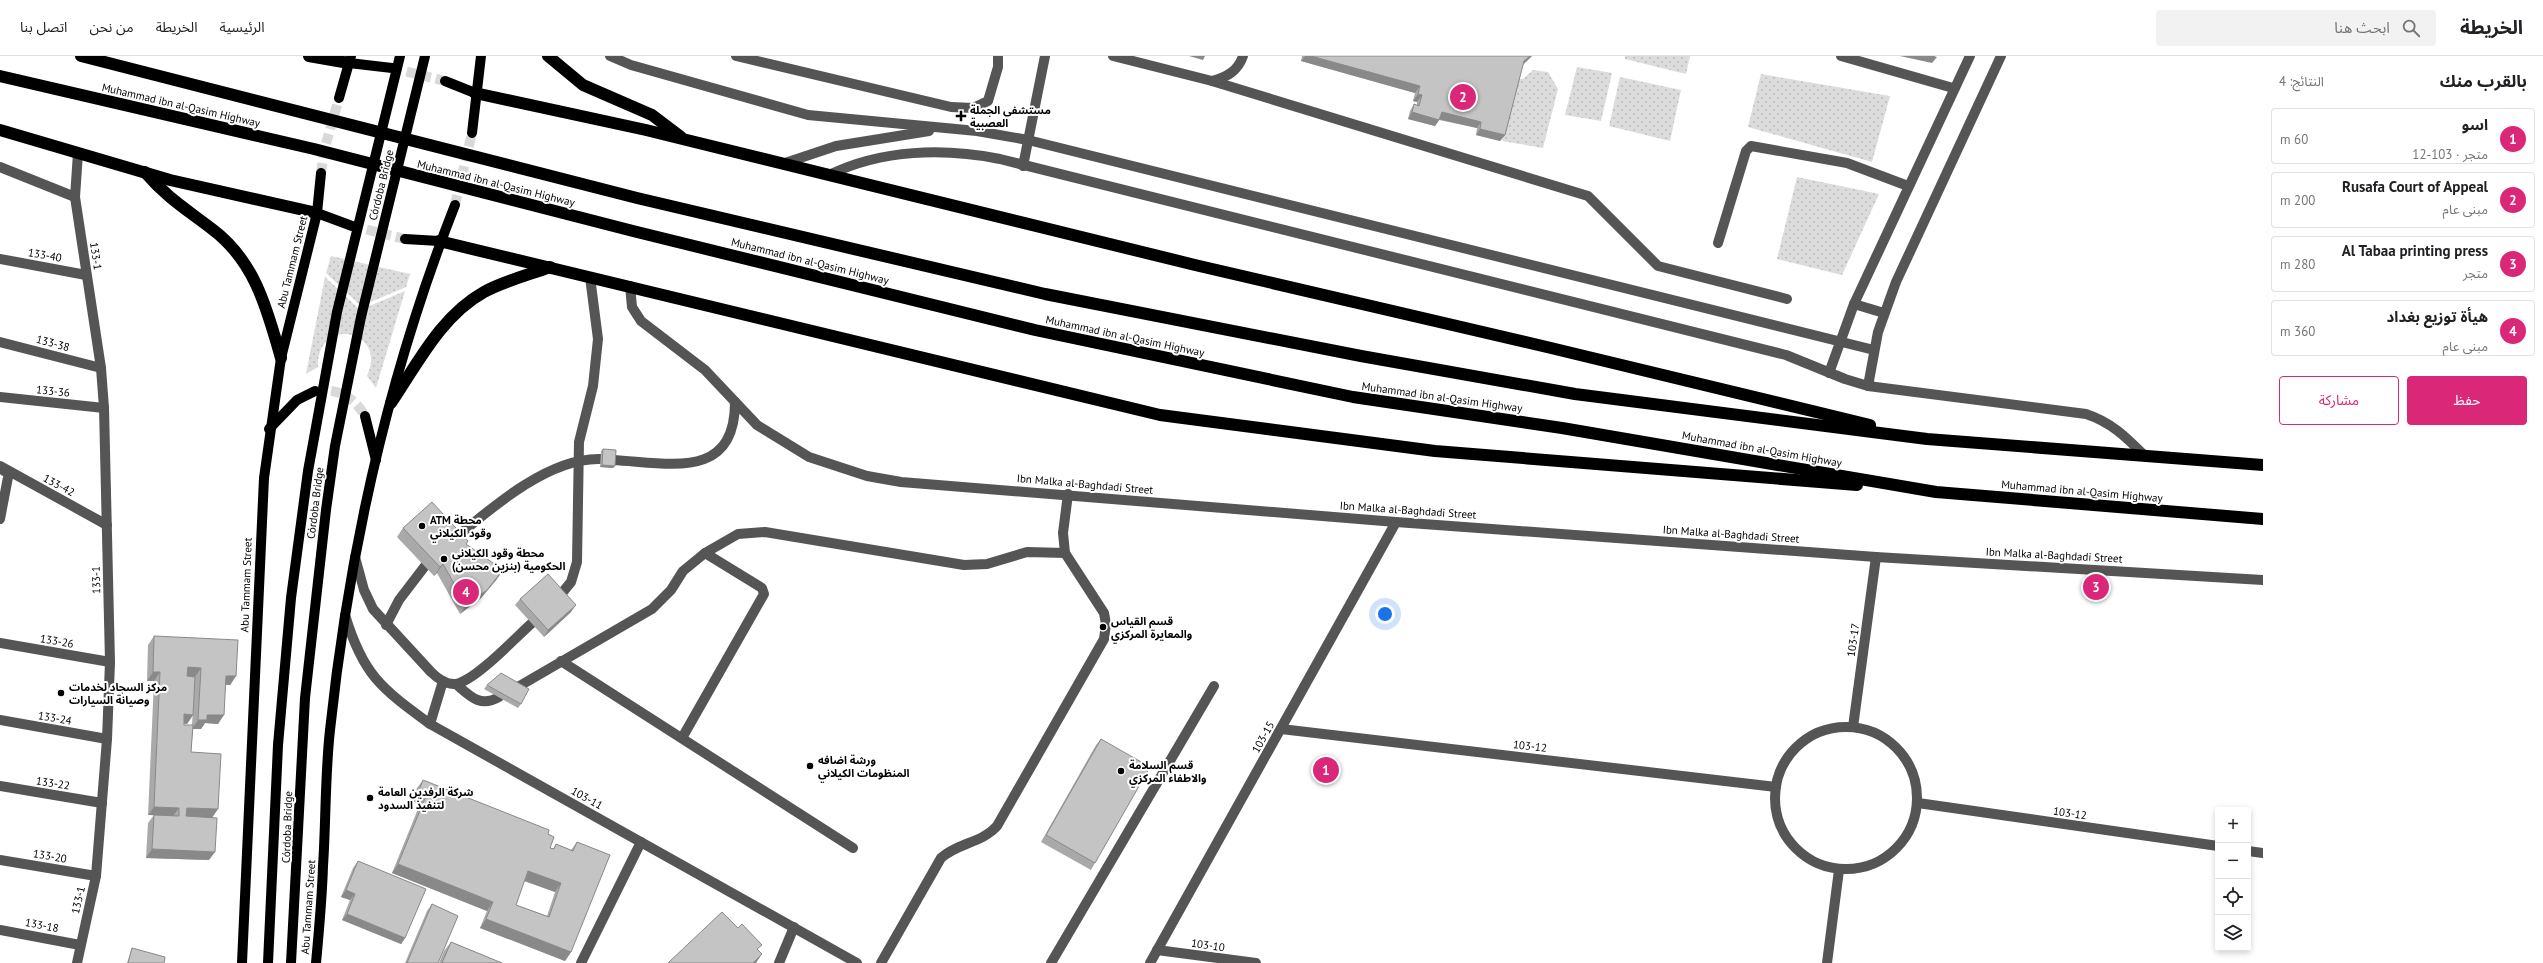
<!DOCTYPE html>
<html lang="ar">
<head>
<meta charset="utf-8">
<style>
  :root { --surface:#fff; --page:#f2f2f2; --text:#202124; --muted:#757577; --line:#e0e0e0; --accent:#db2777 }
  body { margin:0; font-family:"PT Sans","Noto Sans Arabic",sans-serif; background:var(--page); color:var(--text); direction:rtl }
  .controls { position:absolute; right:12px; bottom:12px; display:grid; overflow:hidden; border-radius:4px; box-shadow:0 2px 6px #0003 }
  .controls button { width:36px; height:36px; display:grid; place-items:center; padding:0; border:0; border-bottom:1px solid var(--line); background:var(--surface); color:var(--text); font:20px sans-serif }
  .you { position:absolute; left:1385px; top:558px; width:14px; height:14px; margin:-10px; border:3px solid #fff; border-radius:50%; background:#1a73e8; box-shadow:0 0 0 6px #1a73e833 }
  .badge { display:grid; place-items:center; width:26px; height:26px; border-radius:50%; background:var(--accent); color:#fff; font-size:13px; font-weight:700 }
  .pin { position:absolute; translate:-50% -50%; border:2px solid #fff; box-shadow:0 1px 4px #0006 }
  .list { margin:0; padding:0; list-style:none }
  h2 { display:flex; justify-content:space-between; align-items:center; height:52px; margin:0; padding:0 16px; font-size:17px }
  h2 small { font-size:13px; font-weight:400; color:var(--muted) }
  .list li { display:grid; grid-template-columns:26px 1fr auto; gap:12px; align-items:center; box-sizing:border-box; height:56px; margin:0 8px 8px; padding:0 8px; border:1px solid var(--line); border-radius:4px }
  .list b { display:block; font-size:15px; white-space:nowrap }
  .list p { margin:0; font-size:13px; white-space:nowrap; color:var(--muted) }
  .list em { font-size:13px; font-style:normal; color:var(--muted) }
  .actions { display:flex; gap:8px; padding:12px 16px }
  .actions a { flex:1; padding:9px 0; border:1px solid var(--accent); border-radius:4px; text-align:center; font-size:14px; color:var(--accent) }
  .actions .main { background:var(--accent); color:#fff }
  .icon { flex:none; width:22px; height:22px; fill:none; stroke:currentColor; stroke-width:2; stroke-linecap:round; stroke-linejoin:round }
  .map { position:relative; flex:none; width:2263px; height:907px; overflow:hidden; direction:ltr }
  header { display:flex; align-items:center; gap:24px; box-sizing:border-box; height:56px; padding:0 20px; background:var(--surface); border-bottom:1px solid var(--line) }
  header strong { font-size:19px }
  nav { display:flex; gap:22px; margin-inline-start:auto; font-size:14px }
  .search { width:280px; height:36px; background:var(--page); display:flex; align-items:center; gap:10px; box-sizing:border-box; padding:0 14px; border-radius:4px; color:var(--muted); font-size:15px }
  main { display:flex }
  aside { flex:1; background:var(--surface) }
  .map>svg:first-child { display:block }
  .grass { fill:url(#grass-dots) }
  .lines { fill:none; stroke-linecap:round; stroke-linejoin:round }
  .major-tunnel { stroke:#d9d9d9; stroke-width:10; stroke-dasharray:10 5; stroke-linecap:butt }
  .minor { stroke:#555; stroke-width:10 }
  .major { stroke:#000; stroke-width:10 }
  .highway { stroke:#000; stroke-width:12 }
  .wall { fill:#a9a9a9; fill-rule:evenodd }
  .shaded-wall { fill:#898989 }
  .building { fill:#c4c4c4; stroke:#898989; fill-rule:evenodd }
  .poi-dot { fill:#000; stroke:#fff; stroke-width:1.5 }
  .labels { text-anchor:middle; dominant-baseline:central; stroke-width:4; stroke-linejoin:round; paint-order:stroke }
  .street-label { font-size:11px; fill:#000; stroke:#fff }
  .poi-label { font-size:11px; font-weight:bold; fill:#000; stroke:#fff; text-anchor:start }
</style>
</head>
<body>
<header>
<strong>الخريطة</strong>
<div class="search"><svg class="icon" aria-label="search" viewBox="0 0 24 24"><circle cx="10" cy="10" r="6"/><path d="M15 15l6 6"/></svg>ابحث هنا</div>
<nav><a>الرئيسية</a><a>الخريطة</a><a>من نحن</a><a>اتصل بنا</a></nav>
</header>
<main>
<aside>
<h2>بالقرب منك<small>النتائج: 4</small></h2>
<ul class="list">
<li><span class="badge">1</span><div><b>اسو</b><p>متجر · 103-12</p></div><em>60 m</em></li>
<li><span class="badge">2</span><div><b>Rusafa Court of Appeal</b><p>مبنى عام</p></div><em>200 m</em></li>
<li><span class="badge">3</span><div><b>Al Tabaa printing press</b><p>متجر</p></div><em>280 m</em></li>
<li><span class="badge">4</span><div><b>هيأة توزيع بغداد</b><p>مبنى عام</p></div><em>360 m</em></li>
</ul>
<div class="actions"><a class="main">حفظ</a><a>مشاركة</a></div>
</aside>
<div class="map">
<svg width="2263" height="907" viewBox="0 0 2263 907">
  <defs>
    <pattern id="grass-dots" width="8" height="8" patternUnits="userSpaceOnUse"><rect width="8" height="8" fill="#dcdcdc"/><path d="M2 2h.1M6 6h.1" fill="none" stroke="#bbb" stroke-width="1.8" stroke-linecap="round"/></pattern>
  </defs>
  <rect width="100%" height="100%" fill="#fff"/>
  <g class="grass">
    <path d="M 1625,0 L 1690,0 L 1686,18 L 1625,3 Z"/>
    <path d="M 1577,11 L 1612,17 L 1601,65 L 1565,59 Z"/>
    <path d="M 1533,14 L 1548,16 L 1558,33 L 1543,92 L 1502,85 L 1517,23 L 1523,23 Z"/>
    <path d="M 1761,18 L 1890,40 L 1872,106 L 1748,71 Z"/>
    <path d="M 1620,21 L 1681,34 L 1670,85 L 1609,70 Z"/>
    <path d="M 1797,121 L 1879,138 L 1842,219 L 1777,203 Z"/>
    <path d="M 331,200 L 410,218 L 406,231 L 361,250 L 326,217 Z"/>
    <path d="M 325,221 L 360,254 L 405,235 L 376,332 L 367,320 C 389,273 316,259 318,311 L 306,318 Z"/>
  </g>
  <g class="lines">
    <g class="major-tunnel">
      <path d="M 392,12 L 445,25"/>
      <path d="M 321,117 L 325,91 L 339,42"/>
      <path d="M 455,149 L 472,77"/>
      <path d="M 352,170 L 405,183"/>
      <path d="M 316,335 C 338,332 354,341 365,360"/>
    </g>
    <g class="minor">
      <path d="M 610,0 L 631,9 L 808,59 L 977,75 L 1028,84 L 1874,294"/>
      <path d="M 736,0 L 951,51 L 973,52 L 988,45 L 998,11 L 998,0"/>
      <path d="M 1113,0 L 1212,25 C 1227,21 1238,15 1243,0"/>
      <path d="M 1841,0 L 1953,32"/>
      <path d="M 1212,25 L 1588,140 L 1658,210 L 1787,243"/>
      <path d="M 782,108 L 836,90 L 929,75"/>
      <path d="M 1023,110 L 1045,0"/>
      <path d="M 0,111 L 75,141"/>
      <path d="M 829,119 C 882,93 944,92 1000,103 L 1786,299 L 1845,323 L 1868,330 L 2086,358 C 2111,366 2126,381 2145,400"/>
      <path d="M 1718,187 L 1746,95 L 1751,90 L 1847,107 L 1908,130"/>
      <path d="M 0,203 L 86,219"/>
      <path d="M 630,230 L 632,251 L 641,265 L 705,314 L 757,369 L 809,401 L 867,420 L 901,426 L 1396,466 L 1876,501 L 2263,524"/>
      <path d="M 1854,248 L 1884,257"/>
      <path d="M 0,286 L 101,312"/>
      <path d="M 1829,317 L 1854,248 L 1970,0"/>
      <path d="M 1868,330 L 1878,276 L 1896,226 L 2001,0"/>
      <path d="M 0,341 L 104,352"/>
      <path d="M 613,404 C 669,407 735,425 735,346"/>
      <path d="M 0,410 L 107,469"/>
      <path d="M 0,463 L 9,416 L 4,415"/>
      <path d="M 453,484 C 491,452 549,401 601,403"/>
      <path d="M 355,501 L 364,534 L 373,553 L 431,616 C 437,622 447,629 456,628 C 476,624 515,582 532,567"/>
      <path d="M 558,542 L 571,526 L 577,506 L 579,386 L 593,330 L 598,283 L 590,221"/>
      <path d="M 345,559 C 363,619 381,632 430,668 L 857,907"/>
      <path d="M 386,569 L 399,544 L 425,510"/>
      <path d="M 0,587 L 110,606"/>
      <path d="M 561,605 L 853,792"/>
      <path d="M 456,628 C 470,640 480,652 499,641"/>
      <path d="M 516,632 L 652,553 L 671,534 L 683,515 L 705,497 L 738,478 L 765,476 L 964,509 L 987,508 L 1027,496 L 1065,497"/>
      <path d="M 0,664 L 107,683"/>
      <path d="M 430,668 L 443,625"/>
      <path d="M 1853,671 L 1876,501"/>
      <circle cx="1846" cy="742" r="71"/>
      <path d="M 1281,673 L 1776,731"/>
      <path d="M 682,682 L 764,538 L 762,532 L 705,497"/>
      <path d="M 0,730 L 102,747"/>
      <path d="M 1918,747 L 2218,790"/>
      <path d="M 2248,795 L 2263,797"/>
      <path d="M 0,804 L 96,820"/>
      <path d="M 0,874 L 80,889"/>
      <path d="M 1157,894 L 1256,907"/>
      <path d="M 77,907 L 96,820 L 107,683 L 110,606 L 104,352 L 101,312 L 75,141 L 78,97"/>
      <path d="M 581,907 L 641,786"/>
      <path d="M 779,907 L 794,871"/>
      <path d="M 881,907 L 941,802 C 957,787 982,787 997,770 L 1104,583 L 1106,568 L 1104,557 L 1065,497 L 1063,477 L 1068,438"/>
      <path d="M 1051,907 L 1214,630"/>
      <path d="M 1150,907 L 1396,466"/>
      <path d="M 1827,907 L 1839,814"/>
    </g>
    <g class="major">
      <path d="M 349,7 L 392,12"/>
      <path d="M 445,25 L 475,37"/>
      <path d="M 339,42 L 351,0"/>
      <path d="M 472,77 L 481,0"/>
      <path d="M 317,157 L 352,170"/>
      <path d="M 405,183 L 439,185"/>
      <path d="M 365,360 L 376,404"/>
      <path d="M 269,373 L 297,344 L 315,335"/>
      <path d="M 242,907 L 264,422 L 281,302 L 317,157 L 321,117"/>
      <path d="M 268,907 L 278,689 L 291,542 L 308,415 L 337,256 L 400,0"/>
      <path d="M 291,907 L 305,642 L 326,454 L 335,390 L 361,261 L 425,0"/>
      <path d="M 316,907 C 319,875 322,842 323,810 C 326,765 325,719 330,674 C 349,495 389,317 455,149"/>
    </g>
    <g class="highway">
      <path d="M 81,0 L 637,142 L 1045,238 L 1361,300 L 1575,338 L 1927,383 L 2263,409"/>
      <path d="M 309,0 L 349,7"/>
      <path d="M 548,0 L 583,29 L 652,59 L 681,81"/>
      <path d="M 0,20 L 314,93 L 633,175 L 1035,274 L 1353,341 L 1562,372 L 1936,436 L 2263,463"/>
      <path d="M 475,37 L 646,74 L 1195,209 L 1551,292 L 1870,369"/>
      <path d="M 0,74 L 170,124 L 317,157"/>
      <path d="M 145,116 C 167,142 186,153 212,173 C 255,205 267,253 281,302"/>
      <path d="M 439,185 L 1160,359 L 1435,395 L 1857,429"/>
      <path d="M 391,347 C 418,307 441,260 484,236 C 504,225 528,219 550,211"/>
    </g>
  </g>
  <g class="wall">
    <path d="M 1302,0 L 1532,0 L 1523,9 L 1505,79 L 1500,85 L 1476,79 L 1477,72 L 1439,64 L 1435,70 L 1408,63 L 1410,55 L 1414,48 L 1417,49 L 1417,46 L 1413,45 L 1415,37 L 1301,5 Z"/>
    <path d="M 603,393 L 613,412 L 600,411 L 601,395 Z"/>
    <path d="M 403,472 L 466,488 L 497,523 L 481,542 L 460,558 L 437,517 L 434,520 L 397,481 Z"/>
    <path d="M 520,543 L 571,556 L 544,581 L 515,549 Z"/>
    <path d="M 154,580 L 236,620 L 230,629 L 225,629 L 218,668 L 205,667 L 201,673 L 193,673 L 191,696 L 212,761 L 209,804 L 146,802 L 148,767 L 154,759 L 148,759 L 154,625 L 147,625 L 148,589 ZM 195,621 L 192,669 L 184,669 L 184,667 L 187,668 L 193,659 Z"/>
    <path d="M 487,629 L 521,648 L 518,652 L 484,633 Z"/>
    <path d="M 1101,683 L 1095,807 L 1091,814 L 1041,786 L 1096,689 Z"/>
    <path d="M 423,724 L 548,778 L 550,792 L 553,793 L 556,788 L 571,794 L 577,786 L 571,896 L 565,905 L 480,872 L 487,855 L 392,817 L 420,748 L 412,745 L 417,732 ZM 524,825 L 555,836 L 547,860 L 516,849 Z"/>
    <path d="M 358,805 L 405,882 L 401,888 L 342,864 L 350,844 L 341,841 L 353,812 Z"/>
    <path d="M 432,848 L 438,907 L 405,907 L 427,855 Z"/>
    <path d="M 451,886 L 502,907 L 439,907 L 444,895 Z"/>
    <path d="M 132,892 L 164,907 L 127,907 Z"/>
  </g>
  <g class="shaded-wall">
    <path d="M 1189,0 L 1205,0 L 1203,4 Z"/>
    <path d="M 1305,0 L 1311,0 L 1420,30 L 1415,37 L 1301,5 Z"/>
    <path d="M 1530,0 L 1532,0 L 1519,12 L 1524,5 Z"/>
    <path d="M 1900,0 L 1934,0 L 1937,1 L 1932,7 Z"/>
    <path d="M 1418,38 L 1422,39 L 1417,46 L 1413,45 Z"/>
    <path d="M 1412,56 L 1442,56 L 1481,66 L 1477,72 L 1438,63 L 1439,64 L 1435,70 L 1408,63 Z"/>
    <path d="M 1480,73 L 1505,79 L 1500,85 L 1476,79 Z"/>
    <path d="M 602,409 L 615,410 L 613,412 L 600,411 Z"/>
    <path d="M 443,508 L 437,517 L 434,520 L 440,511 Z"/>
    <path d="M 503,514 L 497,523 L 481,542 L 460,558 L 466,549 Z"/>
    <path d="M 576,549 L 571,556 L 544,581 L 548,574 Z"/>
    <path d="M 188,611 L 201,612 L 195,621 L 182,620 Z"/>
    <path d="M 153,616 L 160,616 L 154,625 L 147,625 Z"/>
    <path d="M 226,620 L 236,620 L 230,629 L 220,628 Z"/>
    <path d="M 184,658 L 193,659 L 187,668 L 178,667 Z"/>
    <path d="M 207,659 L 224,659 L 218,668 L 205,667 L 201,673 L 192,673 L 198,664 Z"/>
    <path d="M 418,737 L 426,740 L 420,748 L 412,745 Z"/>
    <path d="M 154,751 L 179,752 L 173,760 L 148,759 Z"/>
    <path d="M 187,752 L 218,753 L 212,762 L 180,761 Z"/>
    <path d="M 152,793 L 215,796 L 209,804 L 146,802 Z"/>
    <path d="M 398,808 L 493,846 L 487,855 L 392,817 Z"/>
    <path d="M 528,815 L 561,827 L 555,836 L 522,824 Z"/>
    <path d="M 346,834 L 355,838 L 350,844 L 341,841 Z"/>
    <path d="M 347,858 L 405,882 L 401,888 L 342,864 Z"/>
    <path d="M 486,863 L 571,896 L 565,905 L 480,872 Z"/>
    <path d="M 762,898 L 756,907 L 753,907 Z"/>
  </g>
  <g class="building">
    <path d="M 1311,0 L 1530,0 L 1524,5 L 1505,79 L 1480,73 L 1481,66 L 1442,56 L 1439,64 L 1412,56 L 1414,48 L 1419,50 L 1422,39 L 1418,38 L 1420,30 Z"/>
    <path d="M 603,393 L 616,394 L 615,410 L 602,409 Z"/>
    <path d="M 432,446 L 468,485 L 466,488 L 503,514 L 487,534 L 466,549 L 443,508 L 440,511 L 403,472 Z"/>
    <path d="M 548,518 L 576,549 L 548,574 L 520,543 Z"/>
    <path d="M 154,580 L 238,584 L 236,620 L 226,620 L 224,659 L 207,659 L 207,664 L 198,664 L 201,612 L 188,611 L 187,620 L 195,621 L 193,659 L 184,658 L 184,669 L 193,669 L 191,696 L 221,698 L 218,753 L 187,752 L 186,760 L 217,762 L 215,796 L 152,793 L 154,759 L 179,760 L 179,752 L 154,751 L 160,616 L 153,616 Z"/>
    <path d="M 501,617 L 529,633 L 521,648 L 487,629 Z"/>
    <path d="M 1101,683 L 1150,711 L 1095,807 L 1046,779 Z"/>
    <path d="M 423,724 L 549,774 L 548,778 L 554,781 L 550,792 L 554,793 L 556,788 L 573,795 L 577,786 L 610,799 L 571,896 L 486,863 L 493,846 L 398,808 L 426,740 L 418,737 ZM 528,815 L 561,827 L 549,861 L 516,849 Z"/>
    <path d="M 358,805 L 426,833 L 405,882 L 347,858 L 355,838 L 346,834 Z"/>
    <path d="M 432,848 L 458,860 L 438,907 L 407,907 Z"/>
    <path d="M 722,856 L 738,872 L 742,868 L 762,889 L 757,893 L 762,898 L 753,907 L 668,907 Z"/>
    <path d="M 451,886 L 502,907 L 442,907 Z"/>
    <path d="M 132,892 L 165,901 L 164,907 L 128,907 Z"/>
  </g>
  <g class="poi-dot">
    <path d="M959 54h4v4h4v4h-4v4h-4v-4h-4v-4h4z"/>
    <circle cx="422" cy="470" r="4"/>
    <circle cx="444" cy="503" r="4"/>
    <circle cx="1103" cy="571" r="4"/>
    <circle cx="61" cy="637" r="4"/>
    <circle cx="810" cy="710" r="4"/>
    <circle cx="1121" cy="715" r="4"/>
    <circle cx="370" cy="742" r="4"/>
  </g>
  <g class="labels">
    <g class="street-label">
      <text transform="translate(181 49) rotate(13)">Muhammad ibn al-Qasim Highway</text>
      <text transform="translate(496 127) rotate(14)">Muhammad ibn al-Qasim Highway</text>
      <text transform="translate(381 129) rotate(-76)">Córdoba Bridge</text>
      <text transform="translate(45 199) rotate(10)">133-40</text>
      <text transform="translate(96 200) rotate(82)">133-1</text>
      <text transform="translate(810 205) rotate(14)">Muhammad ibn al-Qasim Highway</text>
      <text transform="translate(292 206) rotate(-76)">Abu Tammam Street</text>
      <text transform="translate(1125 280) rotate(12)">Muhammad ibn al-Qasim Highway</text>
      <text transform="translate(53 287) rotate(15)">133-38</text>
      <text transform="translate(53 335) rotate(6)">133-36</text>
      <text transform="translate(1442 341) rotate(8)">Muhammad ibn al-Qasim Highway</text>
      <text transform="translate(1762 393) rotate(10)">Muhammad ibn al-Qasim Highway</text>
      <text transform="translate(1085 428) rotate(5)">Ibn Malka al-Baghdadi Street</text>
      <text transform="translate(59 429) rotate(28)">133-42</text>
      <text transform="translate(2082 435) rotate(5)">Muhammad ibn al-Qasim Highway</text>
      <text transform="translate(315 447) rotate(-83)">Córdoba Bridge</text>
      <text transform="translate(1408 454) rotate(4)">Ibn Malka al-Baghdadi Street</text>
      <text transform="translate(1731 478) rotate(4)">Ibn Malka al-Baghdadi Street</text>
      <text transform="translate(2054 499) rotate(3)">Ibn Malka al-Baghdadi Street</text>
      <text transform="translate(96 524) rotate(-91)">133-1</text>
      <text transform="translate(246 529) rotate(-88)">Abu Tammam Street</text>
      <text transform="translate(1853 584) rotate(-82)">103-17</text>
      <text transform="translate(57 585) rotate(10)">133-26</text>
      <text transform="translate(55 662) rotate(10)">133-24</text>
      <text transform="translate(1263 681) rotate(-61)">103-15</text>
      <text transform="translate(1530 690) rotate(7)">103-12</text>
      <text transform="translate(53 727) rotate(9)">133-22</text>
      <text transform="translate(587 742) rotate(29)">103-11</text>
      <text transform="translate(2070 757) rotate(8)">103-12</text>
      <text transform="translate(287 771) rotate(-88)">Córdoba Bridge</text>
      <text transform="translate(50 800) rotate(10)">133-20</text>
      <text transform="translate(78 844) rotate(-77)">133-1</text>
      <text transform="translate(308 851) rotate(-86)">Abu Tammam Street</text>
      <text transform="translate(42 869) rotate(11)">133-18</text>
      <text transform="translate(1208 889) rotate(8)">103-10</text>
    </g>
    <g class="poi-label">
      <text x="970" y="54">مستشفى الجملة<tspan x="970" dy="13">العصبية</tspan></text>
      <text x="430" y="464">ATM محطة<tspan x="430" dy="13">وقود الكيلاني</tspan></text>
      <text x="452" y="497">محطة وقود الكيلاني<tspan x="452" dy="13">الحكومية (بنزين محسن)</tspan></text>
      <text x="1111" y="565">قسم القياس<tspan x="1111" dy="13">والمعايرة المركزي</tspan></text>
      <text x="69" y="631">مركز السجاد لخدمات<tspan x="69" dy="13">وصيانة السيارات</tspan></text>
      <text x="818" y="704">ورشة اضافه<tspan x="818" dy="13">المنظومات الكيلاني</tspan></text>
      <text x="1129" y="709">قسم السلامة<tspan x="1129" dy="13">والاطفاء المركزي</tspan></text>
      <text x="378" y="736">شركة الرفدين العامة<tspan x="378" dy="13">لتنفيذ السدود</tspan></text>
    </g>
  </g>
</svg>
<div class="controls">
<button>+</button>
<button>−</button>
<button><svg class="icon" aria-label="locate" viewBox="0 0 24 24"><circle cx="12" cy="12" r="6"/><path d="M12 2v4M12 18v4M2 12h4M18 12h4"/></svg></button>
<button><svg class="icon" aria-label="layers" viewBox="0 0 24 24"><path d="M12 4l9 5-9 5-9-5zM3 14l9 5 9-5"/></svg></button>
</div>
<div class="you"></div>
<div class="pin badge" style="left:1326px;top:714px">1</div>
<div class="pin badge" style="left:1463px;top:41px">2</div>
<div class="pin badge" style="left:2096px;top:531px">3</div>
<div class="pin badge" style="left:466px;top:536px">4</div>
</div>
</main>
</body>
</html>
